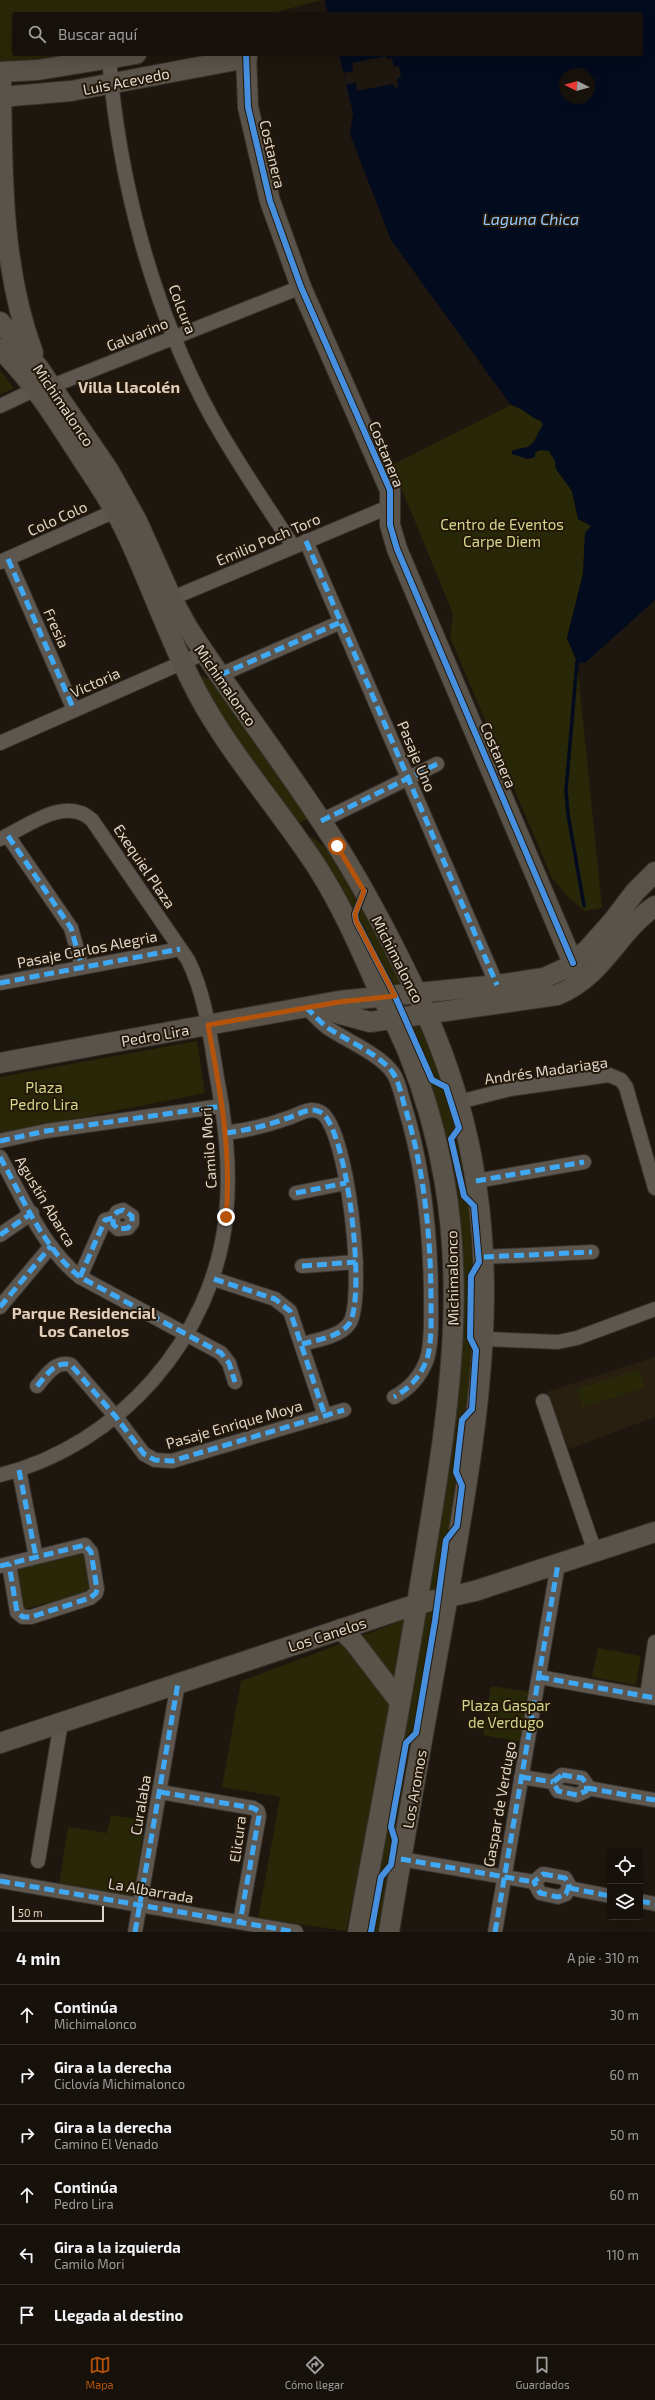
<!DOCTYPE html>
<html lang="es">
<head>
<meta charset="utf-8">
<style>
  :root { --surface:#16110b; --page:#1f1a14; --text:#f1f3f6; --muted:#9e9d9d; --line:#35312c; --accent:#b45309 }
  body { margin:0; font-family:"Exo 2",sans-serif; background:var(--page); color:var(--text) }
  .controls { position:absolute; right:12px; bottom:12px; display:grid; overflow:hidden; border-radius:4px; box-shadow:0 4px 16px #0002 }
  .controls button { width:36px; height:36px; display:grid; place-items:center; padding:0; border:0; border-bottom:1px solid var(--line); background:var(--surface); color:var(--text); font:20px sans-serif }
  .compass { position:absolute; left:559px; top:68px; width:36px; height:36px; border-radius:50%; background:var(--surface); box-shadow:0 4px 16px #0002; rotate:276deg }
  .scale { position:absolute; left:12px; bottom:10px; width:92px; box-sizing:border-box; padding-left:4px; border:2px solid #dfd6cc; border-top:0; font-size:11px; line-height:14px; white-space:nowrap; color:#dfd6cc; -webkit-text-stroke:3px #241809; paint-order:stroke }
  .stop { position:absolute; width:12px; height:12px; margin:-9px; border:3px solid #b45309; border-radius:50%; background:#fff }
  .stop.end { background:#b45309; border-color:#fff; box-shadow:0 1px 4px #0008 }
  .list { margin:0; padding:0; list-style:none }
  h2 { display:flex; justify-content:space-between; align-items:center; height:52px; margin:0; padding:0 16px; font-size:17px }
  h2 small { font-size:13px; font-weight:400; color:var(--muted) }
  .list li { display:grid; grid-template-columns:26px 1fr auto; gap:12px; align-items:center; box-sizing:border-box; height:60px; padding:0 16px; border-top:1px solid var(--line) }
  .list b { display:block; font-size:15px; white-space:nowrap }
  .list p { margin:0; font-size:13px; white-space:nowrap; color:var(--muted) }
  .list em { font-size:13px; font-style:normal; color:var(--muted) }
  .icon { flex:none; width:22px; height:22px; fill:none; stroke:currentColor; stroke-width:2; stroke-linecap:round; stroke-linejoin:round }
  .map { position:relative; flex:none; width:655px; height:1932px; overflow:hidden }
  .search { position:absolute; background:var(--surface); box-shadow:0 4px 16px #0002; left:12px; right:12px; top:12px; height:44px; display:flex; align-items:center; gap:10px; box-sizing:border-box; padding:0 14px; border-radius:4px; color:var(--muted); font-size:15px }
  .sheet { height:412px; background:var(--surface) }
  nav { display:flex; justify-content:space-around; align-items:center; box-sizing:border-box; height:56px; border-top:1px solid var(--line); background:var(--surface); font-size:11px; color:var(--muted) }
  nav a { display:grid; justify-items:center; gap:2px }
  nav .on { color:var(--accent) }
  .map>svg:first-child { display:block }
  .education { fill:#281f11 }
  .green { fill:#282707 }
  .water { fill:#030b1e; fill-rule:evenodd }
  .pier { fill:#1e170f }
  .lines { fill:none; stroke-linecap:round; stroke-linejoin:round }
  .stream { stroke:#030b1e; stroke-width:3.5 }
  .street-casing { stroke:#37322c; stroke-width:16 }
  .secondary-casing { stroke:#37322c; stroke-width:22 }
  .street { stroke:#5d5750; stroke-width:14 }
  .secondary { stroke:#5a534a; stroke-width:20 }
  .quiet { stroke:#3fa9f5; stroke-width:5; stroke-dasharray:10 5; stroke-linecap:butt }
  .cycleway-casing { stroke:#241809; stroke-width:8 }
  .cycleway { stroke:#468fdf; stroke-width:6 }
  .route { stroke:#b45309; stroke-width:5 }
  .labels { text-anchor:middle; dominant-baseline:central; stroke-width:4; stroke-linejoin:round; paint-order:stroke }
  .street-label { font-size:15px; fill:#dfd6cc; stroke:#241809 }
  .park-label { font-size:15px; fill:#d4d78c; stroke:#241809 }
  .water-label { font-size:16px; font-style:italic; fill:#91c9ff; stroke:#241809 }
  .neighbourhood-label { font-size:16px; font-weight:bold; fill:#e1cfbc; stroke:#241809 }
</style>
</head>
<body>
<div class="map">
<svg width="655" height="1932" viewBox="0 0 655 1932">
  <rect width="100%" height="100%" fill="#1e170f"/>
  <path class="education" d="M 655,1357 L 655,1417 L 569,1449 L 546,1392 Z"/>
  <g class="green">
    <path d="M 0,0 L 322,0 L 269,14 L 14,14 L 14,54 L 72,54 L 0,64 Z"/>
    <path d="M 0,370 L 13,387 L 13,389 L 0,394 Z"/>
    <path d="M 511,405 C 524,408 529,417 541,421 L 543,425 L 534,442 L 527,447 L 512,451 L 516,455 C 527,456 540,447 549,451 L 555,461 L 556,469 L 572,491 L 575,505 L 591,527 L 585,533 L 583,574 L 567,638 L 577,662 L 602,908 L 585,911 L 571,900 L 552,878 L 450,637 L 453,614 L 392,465 Z"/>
    <path d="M 202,676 L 209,679 L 219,691 L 308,819 L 293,826 L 240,749 L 200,681 Z"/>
    <path d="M 305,835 C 325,840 333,861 347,874 L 425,1031 L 463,1145 L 477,1265 L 473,1367 L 462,1451 L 381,1932 L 367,1932 L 431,1555 L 453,1188 L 447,1146 L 383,972 L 333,872 Z"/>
    <path d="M 197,1041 L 205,1093 L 0,1134 L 0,1077 Z"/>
    <path d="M 639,1370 L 645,1388 L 582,1407 L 577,1389 Z"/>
    <path d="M 77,1553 L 84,1555 L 90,1588 L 84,1594 L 24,1609 L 17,1569 Z"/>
    <path d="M 412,1617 L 346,1931 L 258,1918 L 280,1797 L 222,1787 L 241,1681 Z"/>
    <path d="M 598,1648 L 641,1656 L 636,1685 L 592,1677 Z"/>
    <path d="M 491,1686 L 530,1692 L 522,1742 L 483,1735 Z"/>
    <path d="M 111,1815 L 145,1820 L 134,1896 L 59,1885 L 68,1827 L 107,1833 Z"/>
  </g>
  <path class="water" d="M 325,0 L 655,0 L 655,600 L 585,663 L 577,662 L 567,638 L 583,574 L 585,533 L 591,526 L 578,519 L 572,491 L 556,469 L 555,461 L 549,451 L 540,450 L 535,453 L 535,457 L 528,459 L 512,454 L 512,451 C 517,448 523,449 528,447 C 536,443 537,432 543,425 L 541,421 C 529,417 524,408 511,405 L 391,240 L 350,134 L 353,113 L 339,54 L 641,54 L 641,14 L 328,14 ZM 565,74 L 589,74 L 589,98 L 565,98 Z"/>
  <path class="pier" d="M 386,56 L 387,59 L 392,58 L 394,67 L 399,66 L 401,77 L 397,78 L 398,87 L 395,88 L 393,84 L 357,91 L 356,83 L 346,84 L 344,73 L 353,71 L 352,63 Z"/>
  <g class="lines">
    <path class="stream" d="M 577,662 L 566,790 L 568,814 L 584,906"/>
    <defs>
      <g id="street">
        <path d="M 109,58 C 119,181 152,307 211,416 C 236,461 265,503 293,546"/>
        <path d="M 52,386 L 301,287"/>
        <path d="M 0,406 L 36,389"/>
        <path d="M 306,541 L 497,985"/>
        <path d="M 8,559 L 74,710"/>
        <path d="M 0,562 L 124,507"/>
        <path d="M 163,602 L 391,506"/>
        <path d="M 220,675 L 341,622"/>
        <path d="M 0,743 L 204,653"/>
        <path d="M 321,821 L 437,764"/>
        <path d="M 8,836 L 71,928 L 82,967"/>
        <path d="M 0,839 C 27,827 65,795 92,820 L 188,960 C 205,994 210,1035 216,1072 C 225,1120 231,1167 226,1216 C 213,1339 119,1445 0,1475"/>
        <path d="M 0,983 L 180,949"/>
        <path d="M 306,1007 C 313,1014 320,1022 328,1028 C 346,1040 381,1055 393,1073 C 399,1082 401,1094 404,1104 C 424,1168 431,1235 431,1302 C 431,1320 432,1342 427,1359 C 421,1376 409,1389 394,1397"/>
        <path d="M 459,1102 L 510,1089 L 609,1075 L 621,1080 L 626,1087 L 655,1188"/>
        <path d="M 226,1133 C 247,1130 266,1126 285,1119 C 293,1117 302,1111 311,1110 C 314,1110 317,1110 320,1112 C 347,1123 367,1299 349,1324 C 339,1337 317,1340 302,1344"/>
        <path d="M 0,1141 L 46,1131 L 222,1106"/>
        <path d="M 0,1157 C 23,1198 43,1248 80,1277 L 221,1353 L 229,1363 L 235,1382"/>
        <path d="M 476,1181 L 584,1162"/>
        <path d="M 296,1193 L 346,1183"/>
        <path d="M 0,1235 L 32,1213"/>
        <path d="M 484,1257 L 592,1252"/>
        <path d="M 302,1266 L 356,1262"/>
        <path d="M 80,1277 L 105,1220 L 113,1218 L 117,1212 L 123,1210 L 132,1216 L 132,1223 L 128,1228 L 118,1229 L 113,1224 L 113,1218"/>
        <path d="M 214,1279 L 275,1299 L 290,1311 L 325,1416"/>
        <path d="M 0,1307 L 51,1246"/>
        <path d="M 484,1339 L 558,1342 L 577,1338 L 655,1309"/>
        <path d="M 37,1386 C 46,1376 55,1360 71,1365 L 116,1417 L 144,1454 L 155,1460 L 172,1461 L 344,1410"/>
        <path d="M 543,1401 L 595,1552"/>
        <path d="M 19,1470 L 36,1557"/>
        <path d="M 0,1566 L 85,1545 L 91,1552 L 97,1589 L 96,1593 L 90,1598 L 31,1617 L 23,1617 L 17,1612 L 9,1564"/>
        <path d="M 539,1677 L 655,1698"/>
        <path d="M 647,1696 L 655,1642"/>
        <path d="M 562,1775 L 582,1778 L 587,1785 L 586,1791 L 577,1795 L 558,1791 L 553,1782 Z"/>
        <path d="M 521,1777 L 553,1782"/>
        <path d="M 587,1788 L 655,1800"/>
        <path d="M 160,1792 L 253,1808 L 258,1811 L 259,1816 L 240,1922"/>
        <path d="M 401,1859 L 534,1882"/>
        <path d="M 38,1861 L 61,1722"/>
        <path d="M 543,1874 L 565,1878 L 569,1885 L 566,1894 L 558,1897 L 540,1893 L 534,1882 Z"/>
        <path d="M 0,1881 L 296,1932"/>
        <path d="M 569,1888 L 610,1896"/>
        <path d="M 640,1901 L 655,1904"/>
        <path d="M 135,1932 L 178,1683"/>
        <path d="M 495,1932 L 558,1564"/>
      </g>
      <g id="secondary">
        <path d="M 246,54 L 248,107 L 270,201 L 301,287 L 390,490 L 390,525 L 397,549 L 573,963"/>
        <path d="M 0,72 L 38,70 L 136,54"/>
        <path d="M 1,72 C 2,166 0,264 33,353"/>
        <path d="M 0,97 L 71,91 L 247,58"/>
        <path d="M 0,322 L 38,367 L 109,471 L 137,521 L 172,599 L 188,628 C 236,702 291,772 338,847 C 371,900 400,957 426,1013 C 515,1214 484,1388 448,1595 C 428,1708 407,1820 389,1932"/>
        <path d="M 0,349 C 33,381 57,420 82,459 C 98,483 114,506 126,532 C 153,589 173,650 204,705 C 237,762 281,812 317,867 C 340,903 358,943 375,982 C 386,1005 398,1028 408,1052 C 482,1236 451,1397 420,1585 C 402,1701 379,1816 358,1932"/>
        <path d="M 318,1008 L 370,1022 L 557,995 C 605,975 616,933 655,906"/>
        <path d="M 0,1063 L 339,1001 L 497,985 L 544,978 L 566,968 L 588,949 L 613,921 L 635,892 L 655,872"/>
        <path d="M 341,1629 L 354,1642 L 400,1702"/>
        <path d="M 0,1743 L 417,1604 L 475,1591 L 655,1532"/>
      </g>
    </defs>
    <use href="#street" class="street-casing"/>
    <use href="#secondary" class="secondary-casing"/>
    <use href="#street" class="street"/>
    <use href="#secondary" class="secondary"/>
    <g class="quiet">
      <path d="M 306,541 L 497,985"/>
      <path d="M 8,559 L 74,710"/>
      <path d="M 220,675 L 341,622"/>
      <path d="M 321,821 L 437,764"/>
      <path d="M 8,836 L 71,928 L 82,967"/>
      <path d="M 0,983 L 180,949"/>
      <path d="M 306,1007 C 313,1014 320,1022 328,1028 C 346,1040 381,1055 393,1073 C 399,1082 401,1094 404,1104 C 424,1168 431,1235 431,1302 C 431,1320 432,1342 427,1359 C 421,1376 409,1389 394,1397"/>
      <path d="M 226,1133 C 247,1130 266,1126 285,1119 C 293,1117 302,1111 311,1110 C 314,1110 317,1110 320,1112 C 347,1123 367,1299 349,1324 C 339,1337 317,1340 302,1344"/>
      <path d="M 0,1141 L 46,1131 L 222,1106"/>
      <path d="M 0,1157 C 23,1198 43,1248 80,1277 L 221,1353 L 229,1363 L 235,1382"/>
      <path d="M 476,1181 L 584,1162"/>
      <path d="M 296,1193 L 346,1183"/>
      <path d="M 0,1235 L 32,1213"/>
      <path d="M 484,1257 L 592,1252"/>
      <path d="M 302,1266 L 356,1262"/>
      <path d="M 80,1277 L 105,1220 L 113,1218 L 117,1212 L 123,1210 L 132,1216 L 132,1223 L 128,1228 L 118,1229 L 113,1224 L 113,1218"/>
      <path d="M 214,1279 L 275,1299 L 290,1311 L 325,1416"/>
      <path d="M 0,1307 L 51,1246"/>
      <path d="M 37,1386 C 46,1376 55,1360 71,1365 L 116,1417 L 144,1454 L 155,1460 L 172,1461 L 344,1410"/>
      <path d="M 19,1470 L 36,1557"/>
      <path d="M 0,1566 L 85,1545 L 91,1552 L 97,1589 L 96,1593 L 90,1598 L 31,1617 L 23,1617 L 17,1612 L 9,1564"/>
      <path d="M 539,1677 L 655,1698"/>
      <path d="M 562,1775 L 582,1778 L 587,1785 L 586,1791 L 577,1795 L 558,1791 L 553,1782 Z"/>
      <path d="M 521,1777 L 553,1782"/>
      <path d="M 587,1788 L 655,1800"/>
      <path d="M 160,1792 L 253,1808 L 258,1811 L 259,1816 L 240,1922"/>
      <path d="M 401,1859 L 534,1882"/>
      <path d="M 543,1874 L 565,1878 L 569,1885 L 566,1894 L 558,1897 L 540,1893 L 534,1882 Z"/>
      <path d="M 0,1881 L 296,1932"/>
      <path d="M 569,1888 L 610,1896"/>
      <path d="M 640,1901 L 655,1904"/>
      <path d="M 135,1932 L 178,1683"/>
      <path d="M 495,1932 L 558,1564"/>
    </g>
    <defs>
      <g id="cycleway">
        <path d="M 246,54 L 248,107 L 270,201 L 301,287 L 390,490 L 390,525 L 397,549 L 573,963"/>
        <path d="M 364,891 L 355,914 L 356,921 L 395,996 L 432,1080 L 446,1087 L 459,1128 L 451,1139 L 464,1196 L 474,1206 L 479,1262 L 471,1276 L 470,1338 L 476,1350 L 472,1409 L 462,1420 L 456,1472 L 462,1486 L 457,1526 L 446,1540 L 435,1621 L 416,1733 L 406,1743 L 391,1827 L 395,1840 L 391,1865 L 381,1877 L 371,1932"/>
      </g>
    </defs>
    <use href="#cycleway" class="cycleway-casing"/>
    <use href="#cycleway" class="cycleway"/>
  </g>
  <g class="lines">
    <path class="route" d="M 226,1217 C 232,1152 220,1089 208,1025 L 339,1002 L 395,996 L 356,921 L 355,914 L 364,891 L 337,846"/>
  </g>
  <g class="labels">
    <g class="street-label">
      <text transform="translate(126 81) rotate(-11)">Luis Acevedo</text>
      <text transform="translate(273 154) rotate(77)">Costanera</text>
      <text transform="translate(183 309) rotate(69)">Colcura</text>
      <text transform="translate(137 334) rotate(-22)">Galvarino</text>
      <text transform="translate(64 405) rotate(56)">Michimalonco</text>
      <text transform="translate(387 454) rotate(68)">Costanera</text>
      <text transform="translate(57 518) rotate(-24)">Colo Colo</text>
      <text transform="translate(268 539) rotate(-23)">Emilio Poch Toro</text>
      <text transform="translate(57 628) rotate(66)">Fresia</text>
      <text transform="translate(95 682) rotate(-24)">Victoria</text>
      <text transform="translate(226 685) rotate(55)">Michimalonco</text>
      <text transform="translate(499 755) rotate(67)">Costanera</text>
      <text transform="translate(417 756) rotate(67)">Pasaje Uno</text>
      <text transform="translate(145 866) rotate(56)">Exequiel Plaza</text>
      <text transform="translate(87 949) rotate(-11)">Pasaje Carlos Alegria</text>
      <text transform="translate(398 959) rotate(63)">Michimalonco</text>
      <text transform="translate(155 1035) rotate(-10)">Pedro Lira</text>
      <text transform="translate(546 1070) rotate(-8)">Andrés Madariaga</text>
      <text transform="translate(208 1148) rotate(-94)">Camilo Mori</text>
      <text transform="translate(46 1201) rotate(59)">Agustín Abarca</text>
      <text transform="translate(452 1278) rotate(-91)">Michimalonco</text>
      <text transform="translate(234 1424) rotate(-16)">Pasaje Enrique Moya</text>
      <text transform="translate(327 1634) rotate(-18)">Los Canelos</text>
      <text transform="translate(414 1789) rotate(-80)">Los Aromos</text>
      <text transform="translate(499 1804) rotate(-80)">Gaspar de Verdugo</text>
      <text transform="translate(140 1805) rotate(-80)">Curalaba</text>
      <text transform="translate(237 1839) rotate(-82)">Elicura</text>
      <text transform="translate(151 1890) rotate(10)">La Albarrada</text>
    </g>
    <g class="park-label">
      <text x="502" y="524">Centro de Eventos<tspan x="502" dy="17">Carpe Diem</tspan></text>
      <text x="44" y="1087">Plaza<tspan x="44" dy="17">Pedro Lira</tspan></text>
      <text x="506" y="1705">Plaza Gaspar<tspan x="506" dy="17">de Verdugo</tspan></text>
    </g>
    <g class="water-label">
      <text x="531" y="218">Laguna Chica</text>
    </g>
    <g class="neighbourhood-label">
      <text x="129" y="386">Villa Llacolén</text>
      <text x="84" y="1312">Parque Residencial<tspan x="84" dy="18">Los Canelos</tspan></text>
    </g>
  </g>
</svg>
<div class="controls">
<button><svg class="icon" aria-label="locate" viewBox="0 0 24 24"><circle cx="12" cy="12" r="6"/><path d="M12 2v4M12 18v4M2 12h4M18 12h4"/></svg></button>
<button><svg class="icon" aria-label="layers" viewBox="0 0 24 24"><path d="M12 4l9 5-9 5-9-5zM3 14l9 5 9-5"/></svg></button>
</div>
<svg class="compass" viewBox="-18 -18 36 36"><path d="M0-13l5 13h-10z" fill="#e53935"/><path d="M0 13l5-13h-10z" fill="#9e9d9d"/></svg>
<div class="scale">50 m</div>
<div class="stop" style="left:337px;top:846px"></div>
<div class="stop end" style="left:226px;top:1217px"></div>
<div class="search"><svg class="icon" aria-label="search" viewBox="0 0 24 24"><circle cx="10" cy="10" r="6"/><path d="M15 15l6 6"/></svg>Buscar aquí</div>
</div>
<section class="sheet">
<h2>4 min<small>A pie · 310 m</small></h2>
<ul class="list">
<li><svg class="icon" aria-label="ahead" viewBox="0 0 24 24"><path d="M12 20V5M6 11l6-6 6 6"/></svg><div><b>Continúa</b><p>Michimalonco</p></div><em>30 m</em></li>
<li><svg class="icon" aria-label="right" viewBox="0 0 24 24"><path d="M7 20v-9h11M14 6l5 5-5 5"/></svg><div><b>Gira a la derecha</b><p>Ciclovía Michimalonco</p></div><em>60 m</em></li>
<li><svg class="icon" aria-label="right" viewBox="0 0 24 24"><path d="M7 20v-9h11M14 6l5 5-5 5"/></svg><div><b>Gira a la derecha</b><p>Camino El Venado</p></div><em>50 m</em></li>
<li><svg class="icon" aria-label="ahead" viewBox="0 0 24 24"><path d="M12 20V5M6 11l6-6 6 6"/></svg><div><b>Continúa</b><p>Pedro Lira</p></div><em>60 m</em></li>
<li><svg class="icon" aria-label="left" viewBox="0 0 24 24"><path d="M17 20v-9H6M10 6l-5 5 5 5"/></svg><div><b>Gira a la izquierda</b><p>Camilo Mori</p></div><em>110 m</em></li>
<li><svg class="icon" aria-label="arrive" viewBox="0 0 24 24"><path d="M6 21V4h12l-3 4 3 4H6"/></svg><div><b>Llegada al destino</b></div></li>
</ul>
</section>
<nav>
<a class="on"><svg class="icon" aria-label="map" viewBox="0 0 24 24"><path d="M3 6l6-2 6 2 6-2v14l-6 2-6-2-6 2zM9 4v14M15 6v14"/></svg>Mapa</a>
<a><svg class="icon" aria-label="directions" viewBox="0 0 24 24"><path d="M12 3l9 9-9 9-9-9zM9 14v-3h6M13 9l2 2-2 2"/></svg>Cómo llegar</a>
<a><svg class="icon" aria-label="saved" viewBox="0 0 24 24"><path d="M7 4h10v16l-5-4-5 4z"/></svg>Guardados</a>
</nav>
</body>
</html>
